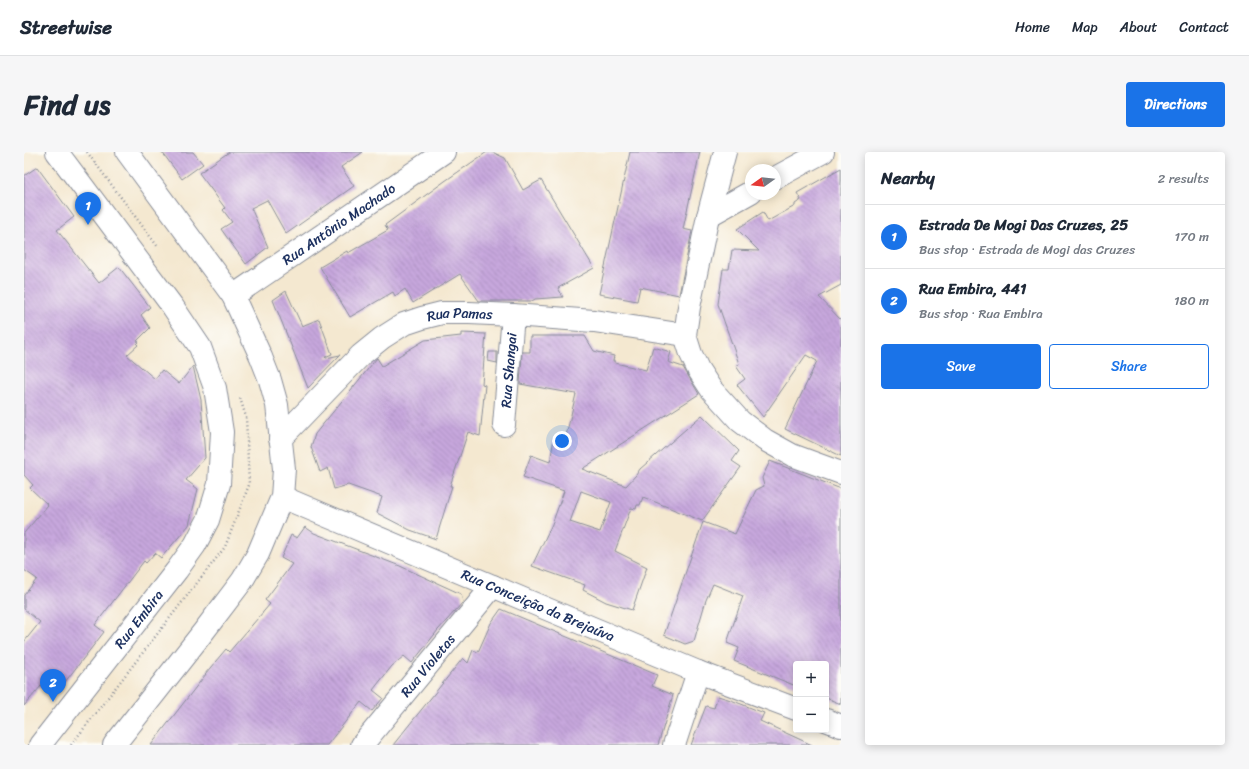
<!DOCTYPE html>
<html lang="en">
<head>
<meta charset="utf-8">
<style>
  :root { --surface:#fff; --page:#f6f6f7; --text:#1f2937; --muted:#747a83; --line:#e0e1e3; --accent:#1a73e8 }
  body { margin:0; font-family:Sriracha,sans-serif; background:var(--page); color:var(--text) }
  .controls { position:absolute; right:12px; bottom:12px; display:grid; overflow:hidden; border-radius:4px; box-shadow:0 2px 10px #0003 }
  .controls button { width:36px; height:36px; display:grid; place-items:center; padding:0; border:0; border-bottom:1px solid var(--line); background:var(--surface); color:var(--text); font:20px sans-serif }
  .compass { position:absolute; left:721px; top:12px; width:36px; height:36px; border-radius:50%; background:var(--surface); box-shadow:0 2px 10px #0003; rotate:255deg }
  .you { position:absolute; left:538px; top:289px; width:14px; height:14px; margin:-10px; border:3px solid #fff; border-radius:50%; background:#1a73e8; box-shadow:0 0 0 6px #1a73e833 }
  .badge { display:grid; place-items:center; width:26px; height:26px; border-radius:50%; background:var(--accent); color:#fff; font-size:13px; font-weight:700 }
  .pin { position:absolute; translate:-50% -33px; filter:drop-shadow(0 1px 2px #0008) }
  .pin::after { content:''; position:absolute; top:21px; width:14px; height:12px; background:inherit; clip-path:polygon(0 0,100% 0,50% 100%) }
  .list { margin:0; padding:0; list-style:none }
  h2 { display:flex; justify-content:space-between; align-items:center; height:52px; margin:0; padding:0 16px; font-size:17px }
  h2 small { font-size:13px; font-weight:400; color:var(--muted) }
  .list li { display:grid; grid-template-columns:26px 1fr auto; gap:12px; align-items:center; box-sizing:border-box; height:64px; padding:0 16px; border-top:1px solid var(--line) }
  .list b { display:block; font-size:15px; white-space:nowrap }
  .list p { margin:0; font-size:13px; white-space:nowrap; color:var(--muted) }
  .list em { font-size:13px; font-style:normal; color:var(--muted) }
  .actions { display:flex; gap:8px; padding:12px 16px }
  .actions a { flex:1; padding:9px 0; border:1px solid var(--accent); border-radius:4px; text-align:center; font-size:14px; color:var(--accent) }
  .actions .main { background:var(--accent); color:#fff }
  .map { position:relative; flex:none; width:817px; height:593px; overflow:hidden; border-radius:4px }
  header { display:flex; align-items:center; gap:24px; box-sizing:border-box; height:56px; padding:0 20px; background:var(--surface); border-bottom:1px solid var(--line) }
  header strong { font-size:19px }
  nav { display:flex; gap:22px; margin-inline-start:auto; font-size:14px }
  .intro { display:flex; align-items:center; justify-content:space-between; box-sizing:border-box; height:96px; padding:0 24px }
  h1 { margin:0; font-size:28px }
  .button { padding:10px 18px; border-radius:4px; background:var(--accent); color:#fff; font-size:14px; font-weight:700 }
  main { display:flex; gap:24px; padding:0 24px }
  aside { flex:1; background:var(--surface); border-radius:4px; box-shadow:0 2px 10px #0003 }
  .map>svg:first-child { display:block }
  .building { fill:url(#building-back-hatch); fill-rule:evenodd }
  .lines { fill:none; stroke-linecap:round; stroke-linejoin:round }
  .minor-casing { stroke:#888c97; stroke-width:24 }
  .major-casing { stroke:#888c97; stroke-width:24 }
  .path { stroke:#888c97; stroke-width:2.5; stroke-dasharray:1 3; stroke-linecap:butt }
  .minor { stroke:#fff; stroke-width:22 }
  .major { stroke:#fff; stroke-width:22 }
  .labels { text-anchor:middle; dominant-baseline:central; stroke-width:3; stroke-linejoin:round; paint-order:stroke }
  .street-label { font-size:14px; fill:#1b2f5e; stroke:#fdfcf7 }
</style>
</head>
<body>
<header>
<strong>Streetwise</strong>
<nav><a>Home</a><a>Map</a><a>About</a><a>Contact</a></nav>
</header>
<div class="intro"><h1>Find us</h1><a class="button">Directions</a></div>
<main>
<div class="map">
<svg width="817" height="593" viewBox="0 0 817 593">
  <defs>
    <pattern id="building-back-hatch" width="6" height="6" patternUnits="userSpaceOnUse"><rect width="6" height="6" fill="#c7a7dd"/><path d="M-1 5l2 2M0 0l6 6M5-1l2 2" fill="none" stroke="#a188b6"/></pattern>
  </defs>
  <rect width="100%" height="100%" fill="#fdfcf7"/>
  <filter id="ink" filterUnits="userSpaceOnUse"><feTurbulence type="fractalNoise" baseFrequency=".025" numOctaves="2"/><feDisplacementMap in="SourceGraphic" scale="8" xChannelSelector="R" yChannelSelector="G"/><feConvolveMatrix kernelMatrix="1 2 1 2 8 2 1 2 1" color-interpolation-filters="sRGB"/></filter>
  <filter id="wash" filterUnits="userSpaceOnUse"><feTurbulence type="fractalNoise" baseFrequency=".012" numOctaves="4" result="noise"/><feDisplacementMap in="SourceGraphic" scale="16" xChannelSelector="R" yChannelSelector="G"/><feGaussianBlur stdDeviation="0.9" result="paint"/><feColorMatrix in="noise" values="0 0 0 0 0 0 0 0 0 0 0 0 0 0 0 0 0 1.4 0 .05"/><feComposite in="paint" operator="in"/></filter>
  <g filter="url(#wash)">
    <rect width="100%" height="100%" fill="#f4e8d0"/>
    <g id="blocks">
      <g class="building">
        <path d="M 138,0 L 169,0 L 179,12 L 158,27 Z"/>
        <path d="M 205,0 L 339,0 L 317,15 L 330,34 L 262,82 L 243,48 L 227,56 L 244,95 L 222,112 L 197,77 L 208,70 L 199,58 L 201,56 L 175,21 Z"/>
        <path d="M 463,0 L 468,0 L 481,6 L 499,38 L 517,28 L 570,116 L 534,136 L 539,145 L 511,147 L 508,149 L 455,149 L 436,122 L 389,151 L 381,137 L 371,144 L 369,140 L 326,165 L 296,115 L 323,99 L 324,101 L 364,78 L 361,73 L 421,29 Z"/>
        <path d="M 606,0 L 676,0 L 659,77 L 668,79 L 655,143 L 616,135 L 613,149 L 575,142 Z"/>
        <path d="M 13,15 L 50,65 L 33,78 L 75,131 L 95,115 L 126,155 L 117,163 L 126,176 L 113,189 L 115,190 L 113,192 L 114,193 L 103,203 L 131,227 L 138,218 L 155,232 L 169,214 L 177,248 L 181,306 L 162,328 L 174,337 L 165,373 L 137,406 L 131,401 L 122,411 L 120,409 L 71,473 L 80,480 L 30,544 L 17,534 L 0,554 L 0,490 L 16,470 L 0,457 L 0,443 L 13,427 L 0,418 L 0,381 L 24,353 L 6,336 L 9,333 L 0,323 L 0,24 Z"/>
        <path d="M 817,16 L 817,133 L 795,145 L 817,168 L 817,304 L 761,277 L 793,209 L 782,203 L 739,265 L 713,233 L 721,227 L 712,214 L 715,212 L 694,152 L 699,117 L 705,117 L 708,98 L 735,99 L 713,77 L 739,60 L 744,69 L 771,54 L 771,52 L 777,48 L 773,41 Z"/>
        <path d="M 262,139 L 278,174 L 295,167 L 308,202 L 301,205 L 302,206 L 316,203 L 284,236 L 249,148 Z"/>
        <path d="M 437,181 L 462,182 L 458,232 L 461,233 L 456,284 L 444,280 L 426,334 L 428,334 L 412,387 L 386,378 L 353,361 L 358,345 L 324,333 L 310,337 L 304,316 L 296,320 L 287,295 L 291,282 L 353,206 L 358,214 L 401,188 L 437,184 Z"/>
        <path d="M 506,184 L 561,184 L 570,199 L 590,204 L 589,209 L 591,209 L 591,211 L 622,218 L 629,195 L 647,200 L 644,210 L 659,215 L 675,242 L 558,317 L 602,334 L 612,323 L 616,317 L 678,263 L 715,299 L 708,309 L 717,315 L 678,369 L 619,345 L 616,353 L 613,353 L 612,357 L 607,356 L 591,399 L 623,415 L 608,458 L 582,450 L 559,438 L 561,433 L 508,414 L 528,372 L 540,339 L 499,325 L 507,303 L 526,310 L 530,286 L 541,288 L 552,242 L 496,232 L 498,200 L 506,200 ZM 557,339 L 587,350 L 576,380 L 546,370 Z"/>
        <path d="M 465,200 L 473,200 L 473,211 L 464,209 Z"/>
        <path d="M 746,309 L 817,337 L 817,552 L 802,546 L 802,512 L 772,512 L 772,534 L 710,509 L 715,496 L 703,491 L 719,444 L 689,432 L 682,448 L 670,489 L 661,492 L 640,483 L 679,370 L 711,382 L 732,338 L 740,334 L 738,326 Z"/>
        <path d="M 281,375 L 290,381 L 376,414 L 437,442 L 439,450 L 414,478 L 388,511 L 380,504 L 368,514 L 349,538 L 359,546 L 348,559 L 337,550 L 303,593 L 127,593 L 182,522 L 181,522 L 202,497 L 205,500 L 246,452 L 241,448 L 268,412 L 257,406 L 267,383 L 273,386 Z"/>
        <path d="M 477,457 L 633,523 L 628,534 L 649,543 L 634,593 L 369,593 L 439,506 L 444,511 L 449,498 L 454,500 L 467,471 Z"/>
        <path d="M 694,544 L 707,548 L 740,561 L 736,569 L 788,593 L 667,593 L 682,554 L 690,556 Z"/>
      </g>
    </g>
  </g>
  <g filter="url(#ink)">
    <use href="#blocks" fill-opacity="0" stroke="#888c97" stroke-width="1"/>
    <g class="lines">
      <defs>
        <g id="minor">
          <path d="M 701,0 L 684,64 L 665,155 L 661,183 L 667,202 L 674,217 L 687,237 L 716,269 L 741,288 L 768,303 L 817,321"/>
          <path d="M 751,26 L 799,0"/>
          <path d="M 684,64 L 727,40"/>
          <path id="s1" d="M 209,144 L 420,0"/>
          <path id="s2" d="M 480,273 L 489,163"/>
          <path id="s3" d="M 256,287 L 337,203 L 358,186 L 380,172 L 398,166 L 418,161 L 445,161 L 489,163 L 570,169 L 661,183"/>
          <path id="s4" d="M 258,345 L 511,452 L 674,520 L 772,557"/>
          <path d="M 802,568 L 817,574"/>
          <path id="s5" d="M 338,593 L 469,434"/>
          <path d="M 650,593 L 674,520"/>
        </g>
        <g id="major">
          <path id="s6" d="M 16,593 L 153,418 L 171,393 L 184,368 L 195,332 L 198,280 L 191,236 L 176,195 L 149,155 L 33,0"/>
          <path d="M 90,593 L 180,479 L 218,429 L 234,402 L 258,345 L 260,317 L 253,253 L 246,228 L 237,205 L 209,144 L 103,0"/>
        </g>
      </defs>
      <use href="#minor" class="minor-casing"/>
      <use href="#major" class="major-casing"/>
      <g class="path">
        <path d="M 63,0 L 134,95"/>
        <path d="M 47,593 L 201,395 L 225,333 L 222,265 L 216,246"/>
      </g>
      <use href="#minor" class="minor"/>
      <use href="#major" class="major"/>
    </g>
  </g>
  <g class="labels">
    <g class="street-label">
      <text stroke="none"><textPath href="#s1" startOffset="128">Rua Antônio Machado</textPath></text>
      <text stroke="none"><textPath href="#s3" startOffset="227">Rua Pamas</textPath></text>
      <text stroke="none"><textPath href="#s2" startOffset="55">Rua Shangai</textPath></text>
      <text stroke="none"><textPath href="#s4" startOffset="278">Rua Conceição da Brejaúva</textPath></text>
      <text stroke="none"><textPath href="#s6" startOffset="160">Rua Embira</textPath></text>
      <text stroke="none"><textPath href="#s5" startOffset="103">Rua Violetas</textPath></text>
    </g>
  </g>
</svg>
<div class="controls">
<button>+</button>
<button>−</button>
</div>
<svg class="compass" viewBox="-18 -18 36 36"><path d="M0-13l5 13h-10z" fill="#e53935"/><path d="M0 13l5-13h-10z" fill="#747a83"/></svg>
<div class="you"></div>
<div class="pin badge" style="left:64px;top:73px">1</div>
<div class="pin badge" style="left:29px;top:550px">2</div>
</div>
<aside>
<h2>Nearby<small>2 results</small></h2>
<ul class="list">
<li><span class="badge">1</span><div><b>Estrada De Mogi Das Cruzes, 25</b><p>Bus stop · Estrada de Mogi das Cruzes</p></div><em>170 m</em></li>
<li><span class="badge">2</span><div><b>Rua Embira, 441</b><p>Bus stop · Rua Embira</p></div><em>180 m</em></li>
</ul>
<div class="actions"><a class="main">Save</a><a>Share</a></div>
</aside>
</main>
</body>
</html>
